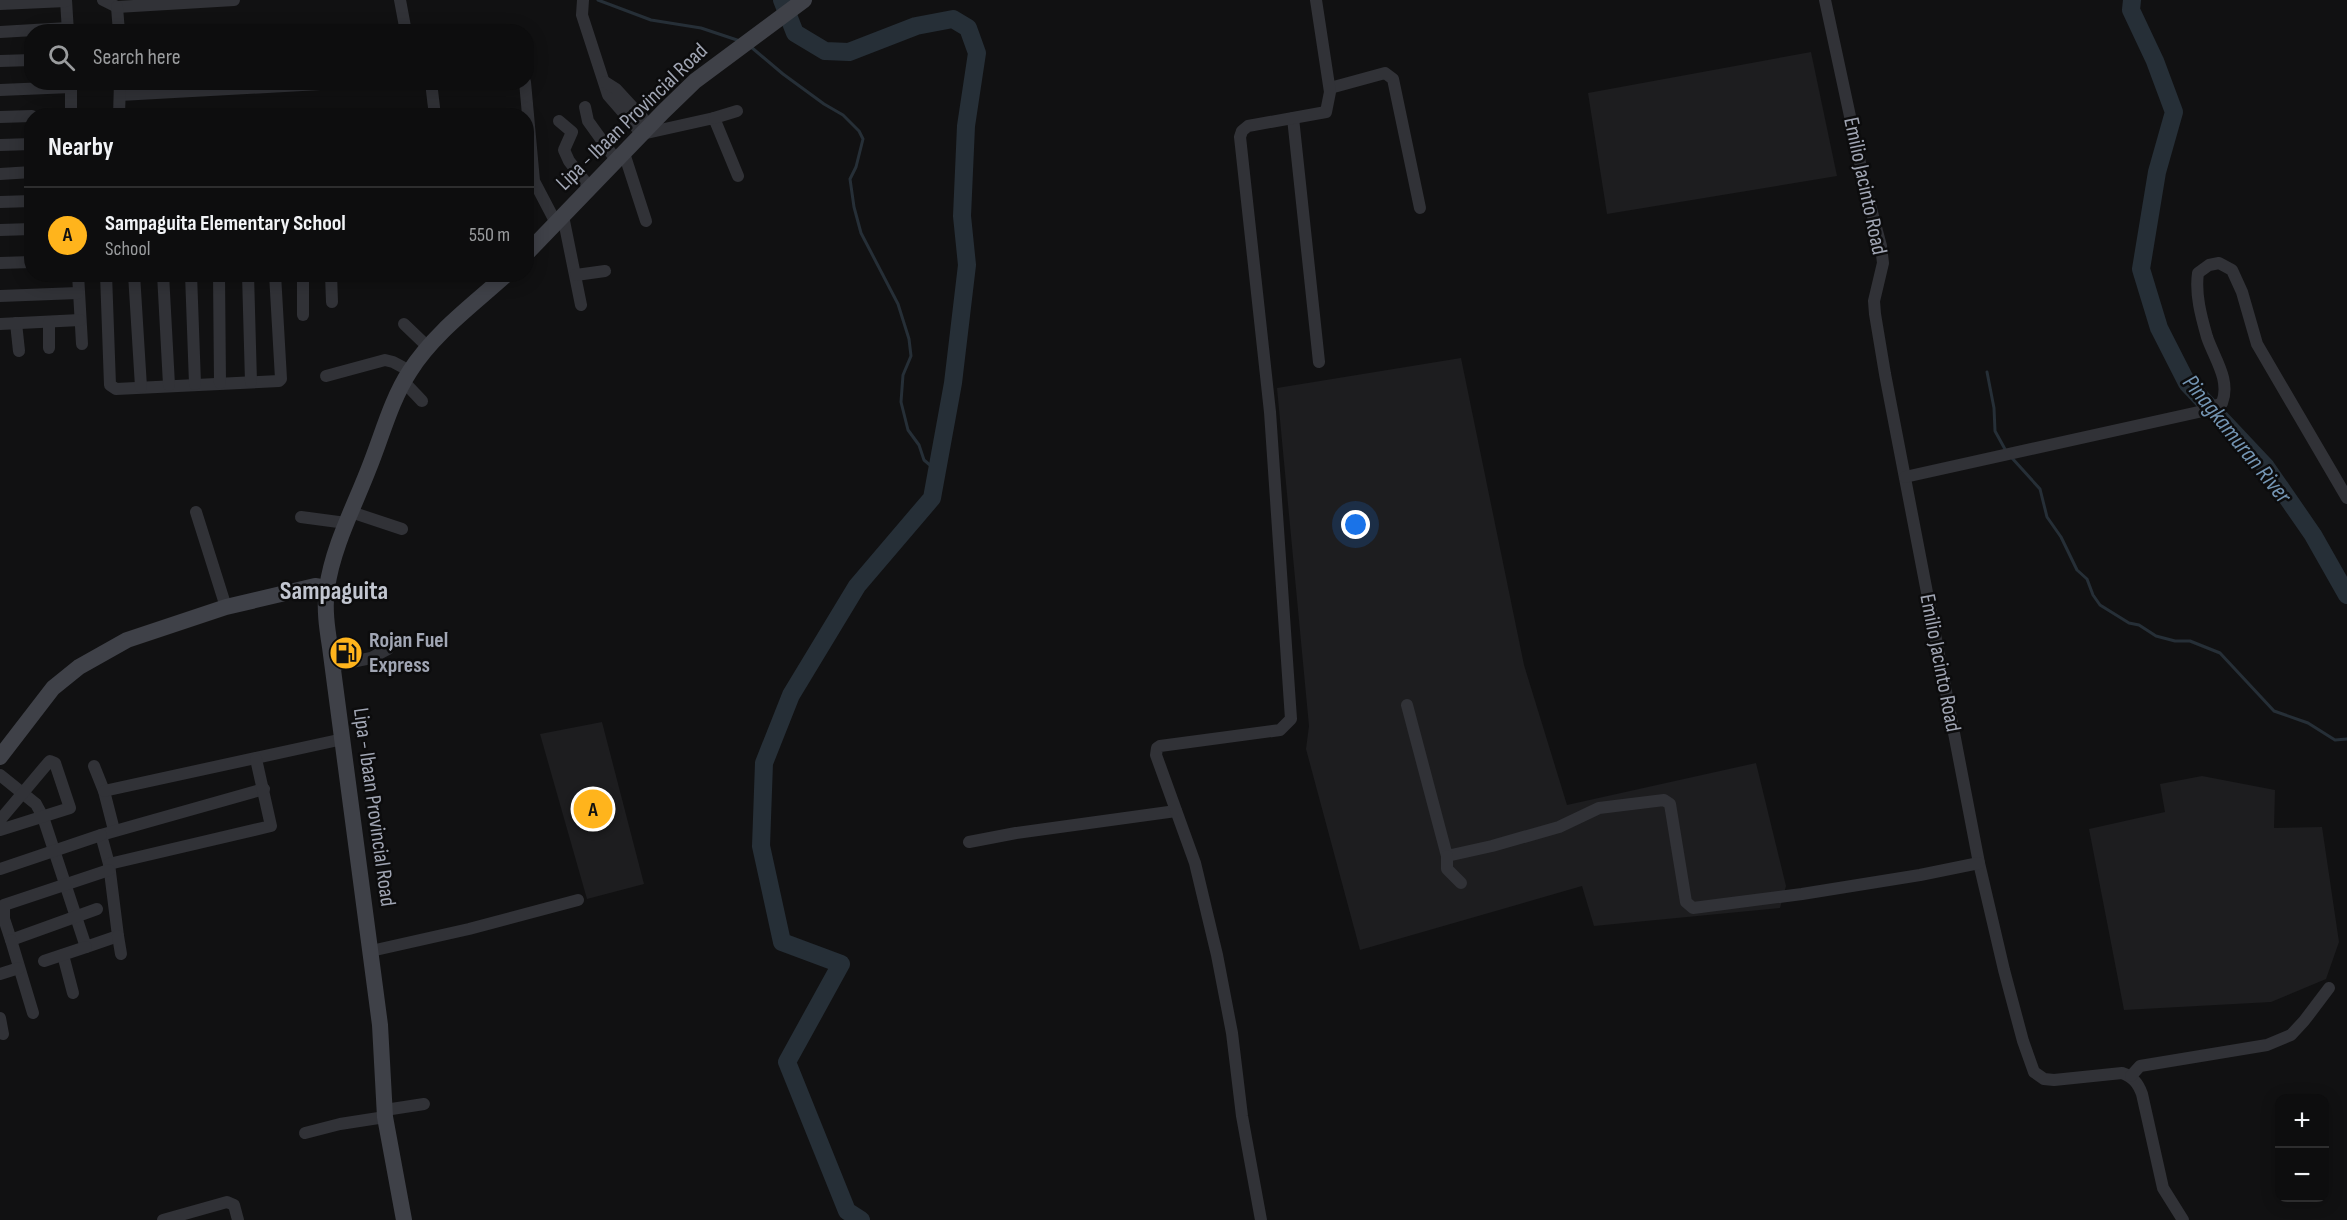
<!DOCTYPE html>
<html lang="en">
<head>
<meta charset="utf-8">
<style>
  :root { --surface:#0d0d0e; --page:#161617; --text:#f1f3f6; --muted:#9a9c9e; --line:#2d2d2e; --accent:#ffb41c }
  body { margin:0; font-family:"Sofia Sans Condensed",sans-serif; background:var(--page); color:var(--text) }
  .controls { position:absolute; right:18px; bottom:18px; display:grid; overflow:hidden; border-radius:12px; box-shadow:0 3px 15px #0003 }
  .controls button { width:54px; height:54px; display:grid; place-items:center; padding:0; border:0; border-bottom:2px solid var(--line); background:var(--surface); color:var(--text); font:30px sans-serif }
  .you { position:absolute; left:1356px; top:525px; width:21px; height:21px; margin:-15px; border:4px solid #fff; border-radius:50%; background:#1a73e8; box-shadow:0 0 0 9px #1a73e833 }
  .badge { display:grid; place-items:center; width:39px; height:39px; border-radius:50%; background:var(--accent); color:#111; font-size:20px; font-weight:700 }
  .pin { position:absolute; translate:-50% -50%; border:3px solid #fff; box-shadow:0 2px 6px #0006 }
  .list { margin:0; padding:0; list-style:none }
  h2 { display:flex; justify-content:space-between; align-items:center; height:78px; margin:0; padding:0 24px; font-size:26px }
  h2 small { font-size:20px; font-weight:400; color:var(--muted) }
  .list li { display:grid; grid-template-columns:39px 1fr auto; gap:18px; align-items:center; box-sizing:border-box; height:96px; padding:0 24px; border-top:2px solid var(--line) }
  .list b { display:block; font-size:22px; white-space:nowrap }
  .list p { margin:0; font-size:20px; white-space:nowrap; color:var(--muted) }
  .list em { font-size:20px; font-style:normal; color:var(--muted) }
  .icon { flex:none; width:33px; height:33px; fill:none; stroke:currentColor; stroke-width:2; stroke-linecap:round; stroke-linejoin:round }
  .map { position:relative; flex:none; width:2347px; height:1220px; overflow:hidden }
  .search { position:absolute; background:var(--surface); box-shadow:0 3px 15px #0003; left:24px; top:24px; width:510px; height:66px; display:flex; align-items:center; gap:15px; box-sizing:border-box; padding:0 21px; border-radius:24px; color:var(--muted); font-size:22px }
  .panel { position:absolute; background:var(--surface); box-shadow:0 3px 15px #0003; left:24px; top:108px; width:510px; height:174px; border-radius:24px }
  .map>svg:first-child { display:block }
  .built { fill:#1d1d1f }
  .lines { fill:none; stroke-linecap:round; stroke-linejoin:round }
  .stream { stroke:#262f37; stroke-width:3 }
  .river { stroke:#262f37; stroke-width:18 }
  .street { stroke:#313237; stroke-width:12 }
  .secondary { stroke:#3f4148; stroke-width:16 }
  .labels { text-anchor:middle; dominant-baseline:central; stroke-width:5; stroke-linejoin:round; paint-order:stroke }
  .street-label { font-size:22px; fill:#a1a6b4; stroke:#0c0c0d }
  .poi-label { font-size:22px; font-weight:bold; fill:#a1a6b4; stroke:#0c0c0d; text-anchor:start }
  .water-label { font-size:24px; font-style:italic; fill:#7495b3; stroke:#0c0c0d }
  .quarter-label { font-size:26px; font-weight:bold; fill:#c2c6d0; stroke:#0c0c0d }
</style>
</head>
<body>
<div class="map">
<svg width="2347" height="1220" viewBox="0 0 2347 1220">
  <rect width="100%" height="100%" fill="#111112"/>
  <g class="built">
    <path d="M 1811,52 L 1837,176 L 1607,214 L 1588,93 Z"/>
    <path d="M 1461,358 L 1524,665 L 1567,805 L 1756,763 L 1786,886 L 1780,908 L 1594,926 L 1582,886 L 1360,950 L 1306,749 L 1309,726 L 1277,388 Z"/>
    <path d="M 602,722 L 644,884 L 587,899 L 540,734 Z"/>
    <path d="M 2202,776 L 2275,790 L 2274,828 L 2322,827 L 2339,942 L 2326,979 L 2271,1002 L 2124,1010 L 2089,829 L 2165,812 L 2160,784 Z"/>
  </g>
  <g class="lines">
    <g class="stream">
      <path d="M 598,0 L 651,20 L 701,28 L 740,41"/>
      <path d="M 751,47 L 783,74 L 824,104 L 843,115 L 859,131 L 863,139 L 856,167 L 850,179 L 854,207 L 861,233 L 898,304 L 909,339 L 911,356 L 903,375 L 901,402 L 908,430 L 919,445 L 924,460 L 937,471"/>
      <path d="M 1987,372 L 1994,408 L 1995,431 L 2006,451"/>
      <path d="M 2012,458 L 2040,489 L 2047,517 L 2061,537 L 2077,570 L 2087,579 L 2093,595 L 2100,605 L 2129,623 L 2139,625 L 2156,636 L 2175,641 L 2190,641 L 2220,653 L 2274,711 L 2308,723 L 2335,740 L 2347,739"/>
    </g>
    <g class="river">
      <path d="M 782,0 L 795,33 L 825,51 L 849,52 L 916,26 L 953,19 L 968,28 L 977,53 L 966,126 L 962,216 L 967,265 L 953,383 L 932,498 L 857,586 L 791,695 L 764,763 L 761,846 L 782,942 L 841,964 L 787,1062 L 847,1211 L 861,1220"/>
      <path d="M 2132,0 L 2131,10 L 2155,61 L 2174,112 L 2157,172 L 2141,269 L 2159,328 L 2187,383 L 2266,467 L 2313,535 L 2347,595"/>
    </g>
    <g class="street">
      <path d="M 66,0 L 68,32"/>
      <path d="M 103,0 L 117,7 L 234,0"/>
      <path d="M 400,0 L 406,32"/>
      <path d="M 583,0 L 582,15 L 608,95 L 642,134 L 714,118 L 738,176"/>
      <path d="M 1825,0 L 1865,186 L 1881,246 L 1883,263 L 1874,301 L 1875,314 L 1885,374 L 1979,863 L 2004,970 L 2023,1041 L 2034,1072 L 2044,1079 L 2054,1080 L 2122,1073 C 2133,1077 2138,1083 2142,1094 L 2163,1188 L 2183,1220"/>
      <path d="M 0,4 L 66,1"/>
      <path d="M 117,7 L 119,32"/>
      <path d="M 0,32 L 68,28"/>
      <path d="M 0,61 L 32,60"/>
      <path d="M 71,82 L 71,116"/>
      <path d="M 431,82 L 435,116"/>
      <path d="M 525,82 L 534,181 L 556,223"/>
      <path d="M 605,82 L 616,89 L 650,126"/>
      <path d="M 1330,88 L 1385,73 L 1393,79 L 1420,208"/>
      <path d="M 0,90 L 71,87"/>
      <path d="M 120,95 L 356,82"/>
      <path d="M 585,107 L 588,121 L 616,160"/>
      <path d="M 51,116 L 71,115"/>
      <path d="M 119,116 L 120,82"/>
      <path d="M 0,117 L 32,116"/>
      <path d="M 714,118 L 737,111"/>
      <path d="M 1293,118 L 1319,362"/>
      <path d="M 559,121 L 572,132 L 564,150 L 569,161 L 590,188"/>
      <path d="M 0,145 L 32,144"/>
      <path d="M 624,153 L 646,221"/>
      <path d="M 0,174 L 32,172"/>
      <path d="M 0,202 L 32,201"/>
      <path d="M 563,216 L 581,305"/>
      <path d="M 0,230 L 32,229"/>
      <path d="M 0,263 L 32,262"/>
      <path d="M 78,274 L 82,344"/>
      <path d="M 106,274 L 110,385 L 116,389 L 279,381 L 281,379 L 275,274"/>
      <path d="M 134,274 L 141,387"/>
      <path d="M 163,274 L 169,385"/>
      <path d="M 191,274 L 195,384"/>
      <path d="M 219,274 L 220,383"/>
      <path d="M 248,274 L 251,382"/>
      <path d="M 303,274 L 303,315"/>
      <path d="M 331,274 L 332,302"/>
      <path d="M 576,275 L 605,271"/>
      <path d="M 0,296 L 78,293"/>
      <path d="M 16,323 L 19,351"/>
      <path d="M 0,324 L 80,320"/>
      <path d="M 404,324 L 429,348"/>
      <path d="M 49,348 L 49,322"/>
      <path d="M 326,376 L 385,360 L 393,362 L 410,371"/>
      <path d="M 404,382 L 422,401"/>
      <path d="M 1905,477 L 2203,411 L 2222,403 C 2231,380 2214,358 2207,337 C 2201,316 2195,294 2198,273 L 2209,265 L 2219,263 L 2232,270 L 2242,292 L 2257,344 L 2347,498"/>
      <path d="M 196,512 L 226,607"/>
      <path d="M 351,512 L 402,529"/>
      <path d="M 301,517 L 346,523"/>
      <path d="M 332,666 L 371,658 L 388,649"/>
      <path d="M 1407,705 L 1447,856 L 1492,846 L 1559,827 L 1599,808 L 1664,800 L 1670,804 L 1686,902 L 1693,908 L 1802,894 L 1920,875 L 1979,863"/>
      <path d="M 94,766 L 104,791 L 114,830"/>
      <path d="M 0,775 L 36,804 L 43,817 L 86,947 L 118,936 L 109,864 L 101,835 L 264,789"/>
      <path d="M 104,791 L 343,739"/>
      <path d="M 0,820 L 48,763 L 50,761 L 55,763 L 70,808 L 0,830"/>
      <path d="M 969,842 L 1016,833 L 1176,811"/>
      <path d="M 1447,856 L 1447,869 L 1461,883"/>
      <path d="M 109,864 L 271,826 L 256,759"/>
      <path d="M 0,869 L 101,835"/>
      <path d="M 97,909 L 11,940 L 4,919 L 4,905 L 109,870"/>
      <path d="M 118,936 L 121,954"/>
      <path d="M 11,940 L 33,1013"/>
      <path d="M 371,951 L 469,929 L 578,900"/>
      <path d="M 63,955 L 73,993"/>
      <path d="M 44,961 L 86,947"/>
      <path d="M 0,974 L 19,968"/>
      <path d="M 0,1018 L 3,1034"/>
      <path d="M 2131,1076 L 2140,1066 L 2267,1045 L 2291,1035 L 2304,1021 L 2329,988"/>
      <path d="M 385,1110 L 424,1104"/>
      <path d="M 305,1133 L 340,1124 L 385,1117"/>
      <path d="M 163,1220 L 227,1202 L 234,1205 L 238,1220"/>
      <path d="M 1261,1220 L 1242,1116 L 1232,1033 L 1217,955 L 1195,863 L 1156,755 L 1157,748 L 1160,746 L 1280,730 L 1291,719 L 1270,412 L 1240,137 L 1242,131 L 1248,126 L 1326,112 L 1330,92 L 1316,0"/>
    </g>
    <g class="secondary">
      <path d="M 526,254 L 663,112 L 695,81 L 804,0"/>
      <path d="M 0,757 L 53,688 L 79,667 L 127,640 L 226,607 L 315,586 L 327,588"/>
      <path d="M 404,1220 L 385,1117 L 380,1025 L 330,647 C 327,628 324,608 327,588 C 333,546 354,507 369,468 C 382,436 391,400 410,371 C 434,333 474,304 507,274"/>
    </g>
  </g>
  <defs>
    <symbol id="fuel-disc" viewBox="-11 -11 22 22"><circle r="9.5" fill="#ffb41c" stroke="#0c0c0d"/><path d="M-5.5-6h7V0h2V4h1.3V-2.5L3-4.5l.8-.8L6-3V5H2.5V1h-1V6h-7ZM-4.2-4.7v3.2H.2V-4.7Z" fill="#111"/></symbol>
  </defs>
  <g fill-rule="evenodd">
    <use href="#fuel-disc" x="327" y="634" width="38" height="38"/>
  </g>
  <g class="labels">
    <g class="street-label">
      <text transform="translate(632 117) rotate(-44)">Lipa - Ibaan Provincial Road</text>
      <text transform="translate(1865 186) rotate(78)">Emilio Jacinto Road</text>
      <text transform="translate(1940 663) rotate(79)">Emilio Jacinto Road</text>
      <text transform="translate(374 807) rotate(82)">Lipa - Ibaan Provincial Road</text>
    </g>
    <g class="poi-label">
      <text x="369" y="640">Rojan Fuel<tspan x="369" dy="25">Express</tspan></text>
    </g>
    <g class="water-label">
      <text transform="translate(2237 439) rotate(51)">Pinagkamuran River</text>
    </g>
    <g class="quarter-label">
      <text x="334" y="591">Sampaguita</text>
    </g>
  </g>
</svg>
<div class="controls">
<button>+</button>
<button>−</button>
</div>
<div class="you"></div>
<div class="pin badge" style="left:593px;top:809px">A</div>
<div class="search"><svg class="icon" aria-label="search" viewBox="0 0 24 24"><circle cx="10" cy="10" r="6"/><path d="M15 15l6 6"/></svg>Search here</div>
<section class="panel">
<h2>Nearby<small></small></h2>
<ul class="list">
<li><span class="badge">A</span><div><b>Sampaguita Elementary School</b><p>School</p></div><em>550 m</em></li>
</ul>
</section>
</div>
</body>
</html>
